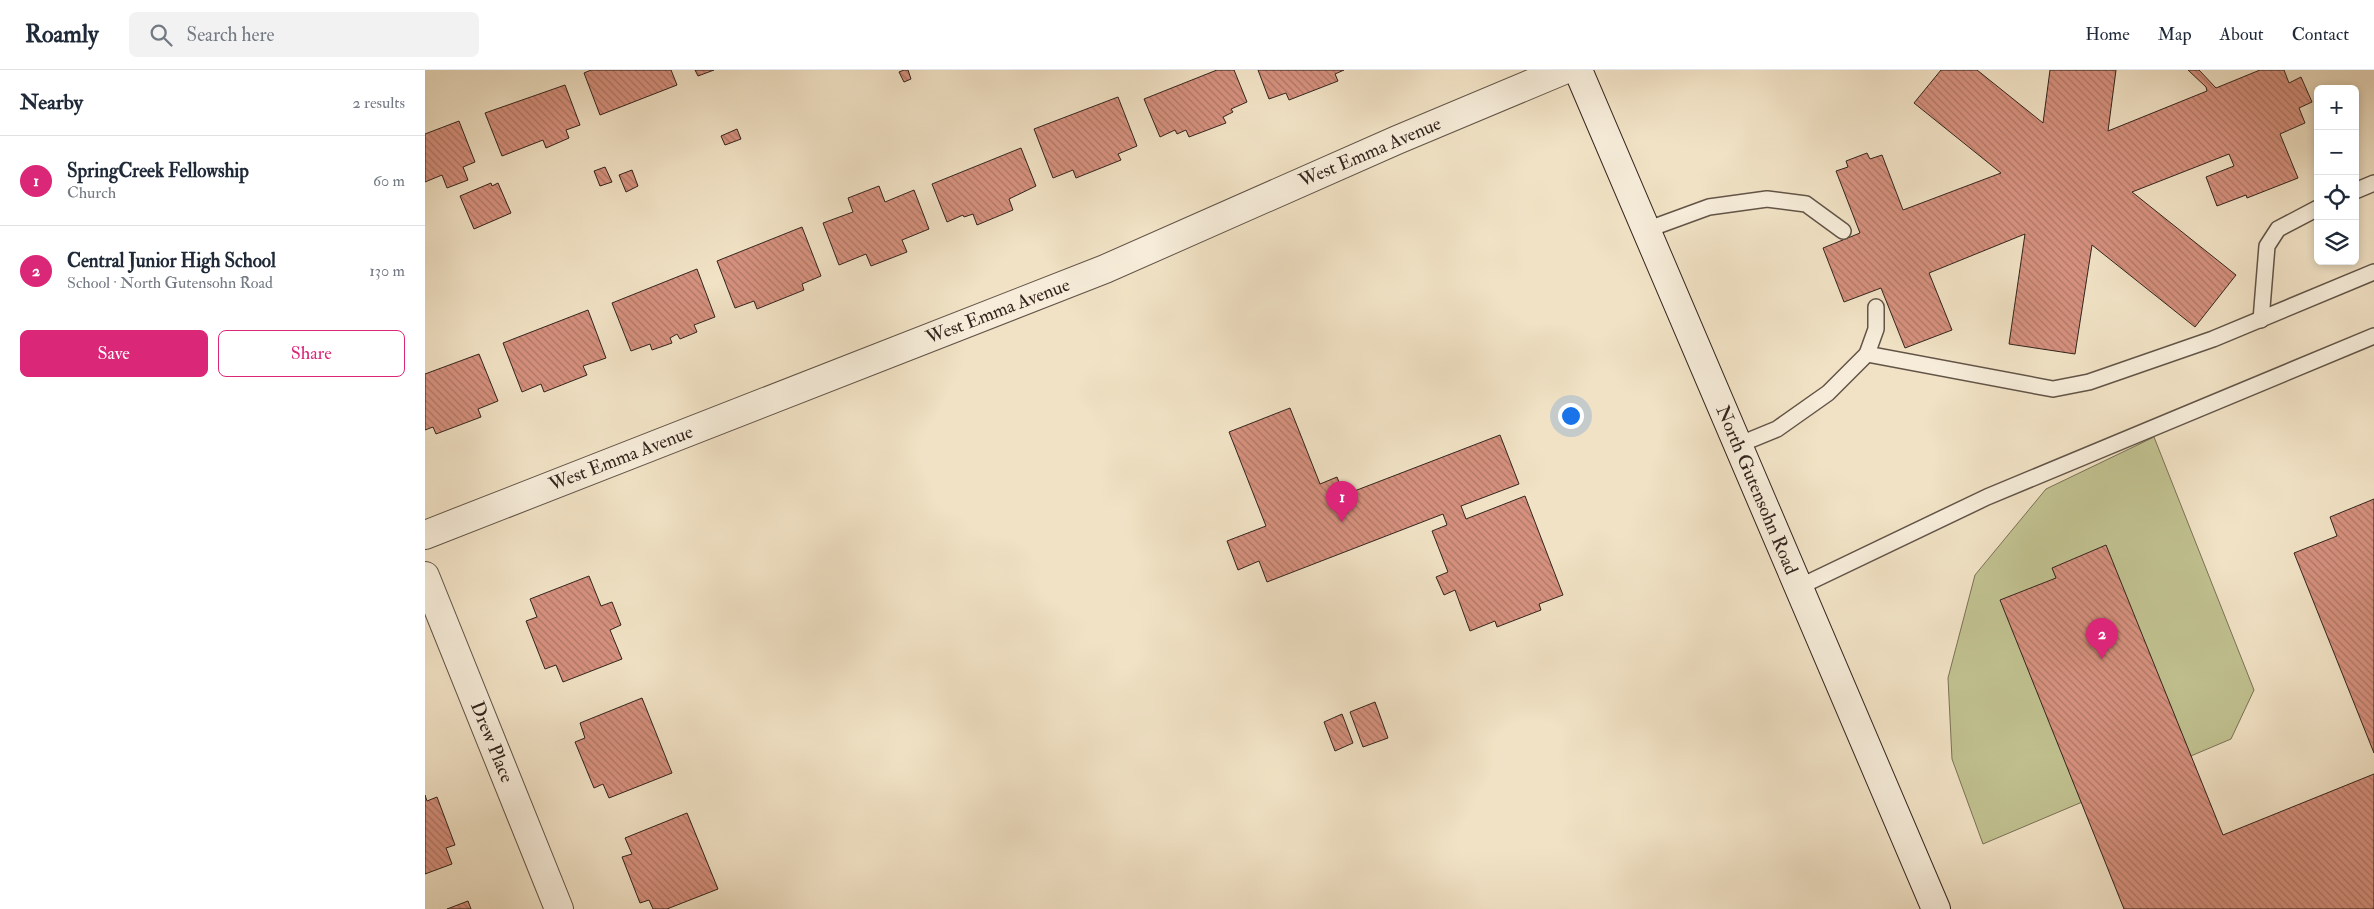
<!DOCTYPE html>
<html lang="en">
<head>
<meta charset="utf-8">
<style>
  :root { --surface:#fff; --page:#f2f2f3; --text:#1f2937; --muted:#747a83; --line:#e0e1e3; --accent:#db2777 }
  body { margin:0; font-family:"IM FELL Double Pica",serif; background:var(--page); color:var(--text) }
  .controls { position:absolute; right:15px; top:15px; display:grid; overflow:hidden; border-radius:8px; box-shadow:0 2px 8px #0003 }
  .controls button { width:45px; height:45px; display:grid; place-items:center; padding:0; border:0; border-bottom:1px solid var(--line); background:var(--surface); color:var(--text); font:25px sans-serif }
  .you { position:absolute; left:1145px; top:345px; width:18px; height:18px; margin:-12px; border:4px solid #fff; border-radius:50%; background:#1a73e8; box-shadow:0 0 0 8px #1a73e833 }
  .badge { display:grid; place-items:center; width:32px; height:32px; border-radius:50%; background:var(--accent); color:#fff; font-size:16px; font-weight:700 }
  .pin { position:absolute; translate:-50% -41px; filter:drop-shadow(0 1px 2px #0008) }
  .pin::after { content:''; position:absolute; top:26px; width:18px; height:15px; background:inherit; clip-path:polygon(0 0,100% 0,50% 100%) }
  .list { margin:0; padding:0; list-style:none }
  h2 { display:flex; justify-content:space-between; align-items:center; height:65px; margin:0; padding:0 20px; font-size:21px }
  h2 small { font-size:16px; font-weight:400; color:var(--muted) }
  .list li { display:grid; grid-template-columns:32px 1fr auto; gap:15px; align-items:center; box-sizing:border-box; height:90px; padding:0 20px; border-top:1px solid var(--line) }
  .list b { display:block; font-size:19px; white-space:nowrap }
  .list p { margin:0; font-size:16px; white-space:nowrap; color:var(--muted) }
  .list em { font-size:16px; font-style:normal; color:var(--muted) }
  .actions { display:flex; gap:10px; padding:15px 20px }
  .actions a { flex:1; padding:11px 0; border:1px solid var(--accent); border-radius:8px; text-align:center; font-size:18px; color:var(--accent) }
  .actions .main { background:var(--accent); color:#fff }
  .icon { flex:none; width:28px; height:28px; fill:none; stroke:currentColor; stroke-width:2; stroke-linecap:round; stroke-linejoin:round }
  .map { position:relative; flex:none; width:1949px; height:839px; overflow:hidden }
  header { display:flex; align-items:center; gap:30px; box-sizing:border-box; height:70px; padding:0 25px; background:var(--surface); border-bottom:1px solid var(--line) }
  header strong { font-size:24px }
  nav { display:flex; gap:28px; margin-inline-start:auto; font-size:18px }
  .search { width:350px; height:45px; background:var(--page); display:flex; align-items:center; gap:12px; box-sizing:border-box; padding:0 18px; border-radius:8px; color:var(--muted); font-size:19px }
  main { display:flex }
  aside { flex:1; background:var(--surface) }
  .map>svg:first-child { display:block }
  .green { fill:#c1c190; stroke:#7a7256 }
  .building { fill:url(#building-back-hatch); stroke:#33241d }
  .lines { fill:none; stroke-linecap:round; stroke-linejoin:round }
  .lane-casing { stroke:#625447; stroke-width:18 }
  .street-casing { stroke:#625447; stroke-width:30 }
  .secondary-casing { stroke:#33241d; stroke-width:30 }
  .lane { stroke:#f6ecd9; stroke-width:15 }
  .street { stroke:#f6ecd9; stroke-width:28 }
  .secondary { stroke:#f6ecd9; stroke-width:28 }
  .labels { text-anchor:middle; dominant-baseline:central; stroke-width:5; stroke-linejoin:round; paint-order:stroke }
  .street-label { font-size:19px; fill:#33241d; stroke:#f6ecd9 }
</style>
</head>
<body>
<header>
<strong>Roamly</strong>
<div class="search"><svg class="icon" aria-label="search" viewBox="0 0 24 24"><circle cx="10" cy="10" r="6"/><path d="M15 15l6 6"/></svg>Search here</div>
<nav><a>Home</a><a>Map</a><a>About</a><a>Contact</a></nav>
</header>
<main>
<aside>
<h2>Nearby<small>2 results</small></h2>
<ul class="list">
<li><span class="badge">1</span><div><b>SpringCreek Fellowship</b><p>Church</p></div><em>60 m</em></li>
<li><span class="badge">2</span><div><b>Central Junior High School</b><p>School · North Gutensohn Road</p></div><em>130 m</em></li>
</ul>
<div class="actions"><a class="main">Save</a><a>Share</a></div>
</aside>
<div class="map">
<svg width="1949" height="839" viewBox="0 0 1949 839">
  <defs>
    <pattern id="building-back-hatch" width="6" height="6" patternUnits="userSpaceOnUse" patternTransform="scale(1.25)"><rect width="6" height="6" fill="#d6917e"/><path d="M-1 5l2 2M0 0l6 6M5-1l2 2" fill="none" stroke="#ae7667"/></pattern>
  </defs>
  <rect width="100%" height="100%" fill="#f1e2c5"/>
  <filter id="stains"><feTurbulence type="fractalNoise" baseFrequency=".004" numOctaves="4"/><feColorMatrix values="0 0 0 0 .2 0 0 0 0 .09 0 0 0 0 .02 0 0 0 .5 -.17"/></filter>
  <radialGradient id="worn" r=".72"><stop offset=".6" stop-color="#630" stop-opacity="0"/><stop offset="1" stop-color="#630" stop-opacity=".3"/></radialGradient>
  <path class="green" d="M 1729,367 L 1829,620 L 1806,669 L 1558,774 L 1527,689 L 1523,608 L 1550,505 L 1621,419 Z"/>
  <g class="building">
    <path d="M 166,0 L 246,0 L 252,15 L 175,45 L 159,3 Z"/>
    <path d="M 270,0 L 289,0 L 273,6 Z"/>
    <path d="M 479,0 L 483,0 L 486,9 L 479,12 L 474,2 Z"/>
    <path d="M 792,0 L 809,0 L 822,32 L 806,39 L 808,42 L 798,47 L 801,53 L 764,67 L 761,60 L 752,64 L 750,60 L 735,67 L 719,29 Z"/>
    <path d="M 833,0 L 919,0 L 910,4 L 913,11 L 864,30 L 861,23 L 844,29 Z"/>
    <path d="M 1516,0 L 1552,0 L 1618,53 L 1625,0 L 1691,0 L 1683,61 L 1782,21 L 1781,17 L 1763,0 L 1774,0 L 1791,18 L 1835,0 L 1859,0 L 1864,13 L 1876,7 L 1887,32 L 1874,38 L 1880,53 L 1855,64 L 1873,108 L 1822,128 L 1821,125 L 1792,136 L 1781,107 L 1809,96 L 1804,84 L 1707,122 L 1811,205 L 1770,257 L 1667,175 L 1650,284 L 1584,274 L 1600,164 L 1504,203 L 1527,260 L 1480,278 L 1456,218 L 1419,232 L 1398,178 L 1435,163 L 1411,101 L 1423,97 L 1421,91 L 1442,83 L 1445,89 L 1457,85 L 1478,140 L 1576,103 L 1489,33 Z"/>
    <path d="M 140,15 L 155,55 L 141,60 L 144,68 L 121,78 L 118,70 L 77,86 L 60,43 Z"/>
    <path d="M 693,27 L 712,76 L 693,84 L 696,90 L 651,108 L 648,100 L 628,108 L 609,59 Z"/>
    <path d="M 34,51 L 50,92 L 38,97 L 43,110 L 22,118 L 17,105 L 0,112 L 0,64 Z"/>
    <path d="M 312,59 L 316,69 L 300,75 L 296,66 Z"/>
    <path d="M 596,78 L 611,116 L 584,129 L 588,140 L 552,155 L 548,144 L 539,147 L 538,145 L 522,152 L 507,114 Z"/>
    <path d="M 180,97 L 187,112 L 175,116 L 169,101 Z"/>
    <path d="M 207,100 L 213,116 L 201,122 L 194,105 Z"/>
    <path d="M 66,113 L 67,116 L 73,113 L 86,143 L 49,159 L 35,126 Z"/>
    <path d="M 454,116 L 460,132 L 489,120 L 504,159 L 477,170 L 482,182 L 446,196 L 441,184 L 414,195 L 398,153 L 428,142 L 423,128 Z"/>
    <path d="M 377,157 L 396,206 L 377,214 L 379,220 L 332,239 L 329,231 L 310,238 L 292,191 Z"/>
    <path d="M 272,199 L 290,247 L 269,255 L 272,262 L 255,269 L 252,264 L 245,268 L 247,273 L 227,280 L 225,274 L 206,281 L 187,233 Z"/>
    <path d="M 163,240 L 181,288 L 158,296 L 162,305 L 119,322 L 116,314 L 97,322 L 78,273 Z"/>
    <path d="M 54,284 L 73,331 L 53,339 L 56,347 L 11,364 L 8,357 L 0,360 L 0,304 Z"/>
    <path d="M 865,338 L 895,414 L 912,407 L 919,425 L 1075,365 L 1094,414 L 1036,436 L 1041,449 L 1100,426 L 1138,525 L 1114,534 L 1116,540 L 1072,557 L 1070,551 L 1045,561 L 1030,520 L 1019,525 L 1011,507 L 1023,502 L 1007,461 L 1022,455 L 1018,444 L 842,512 L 834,491 L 813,500 L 802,471 L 841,456 L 804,362 Z"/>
    <path d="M 1949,429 L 1949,683 L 1869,483 L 1912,466 L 1905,447 Z"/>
    <path d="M 1681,475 L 1798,765 L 1949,704 L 1949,839 L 1699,839 L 1575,530 L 1631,508 L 1627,498 Z"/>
    <path d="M 164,506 L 176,536 L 187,532 L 196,555 L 185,560 L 197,589 L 138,612 L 131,595 L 120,599 L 101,551 L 112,547 L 105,529 Z"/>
    <path d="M 217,628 L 247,703 L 184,728 L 178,714 L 169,718 L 150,672 L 160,668 L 155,653 Z"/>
    <path d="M 950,632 L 963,668 L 938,677 L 925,642 Z"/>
    <path d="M 917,644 L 928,673 L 910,681 L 899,652 Z"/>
    <path d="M 0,725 L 2,731 L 12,727 L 30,775 L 21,778 L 27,794 L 0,804 Z"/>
    <path d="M 262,743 L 293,819 L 242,839 L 228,839 L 224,830 L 215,833 L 197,787 L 207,784 L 200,768 Z"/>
    <path d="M 43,831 L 46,839 L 22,839 Z"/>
  </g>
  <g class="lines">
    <defs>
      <g id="lane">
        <path d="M 1930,121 L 1949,113"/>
        <path d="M 1221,160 L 1284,137 L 1342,129 L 1381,134 L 1418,161"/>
        <path d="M 1836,250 L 1842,176 L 1853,159 L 1893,138"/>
        <path d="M 1442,284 L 1628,319 L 1664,312 L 1788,269 L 1949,202"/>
        <path d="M 1313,375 L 1352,359 L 1403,323 L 1442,284 L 1451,259 L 1451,237"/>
        <path d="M 1374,517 L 1562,427 L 1949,266"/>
      </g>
      <g id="street">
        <path d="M 0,465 L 680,199 L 972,70 L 1139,0"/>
        <path d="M 0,506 L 134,839"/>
      </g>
      <path id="secondary" d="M 1153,0 L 1511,839"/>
    </defs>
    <use href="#lane" class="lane-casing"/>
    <use href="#street" class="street-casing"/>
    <use href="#secondary" class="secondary-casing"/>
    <use href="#lane" class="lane"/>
    <use href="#street" class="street"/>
    <use href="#secondary" class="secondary"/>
  </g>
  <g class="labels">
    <g class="street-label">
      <text transform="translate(945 82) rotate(-23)">West Emma Avenue</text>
      <text transform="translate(573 241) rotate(-21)">West Emma Avenue</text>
      <text transform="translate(196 388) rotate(-21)">West Emma Avenue</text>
      <text transform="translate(1332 420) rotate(67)">North Gutensohn Road</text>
      <text transform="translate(67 672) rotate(68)">Drew Place</text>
    </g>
  </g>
  <rect width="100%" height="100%" filter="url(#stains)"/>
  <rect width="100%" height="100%" fill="url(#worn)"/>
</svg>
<div class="controls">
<button>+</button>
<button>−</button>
<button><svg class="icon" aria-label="locate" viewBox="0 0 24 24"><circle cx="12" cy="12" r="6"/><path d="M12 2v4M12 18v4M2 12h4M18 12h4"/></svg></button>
<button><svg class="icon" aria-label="layers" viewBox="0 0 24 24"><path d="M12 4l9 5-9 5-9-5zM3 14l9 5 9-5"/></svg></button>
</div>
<div class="you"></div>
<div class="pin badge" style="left:917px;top:452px">1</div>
<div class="pin badge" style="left:1677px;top:589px">2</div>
</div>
</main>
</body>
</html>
